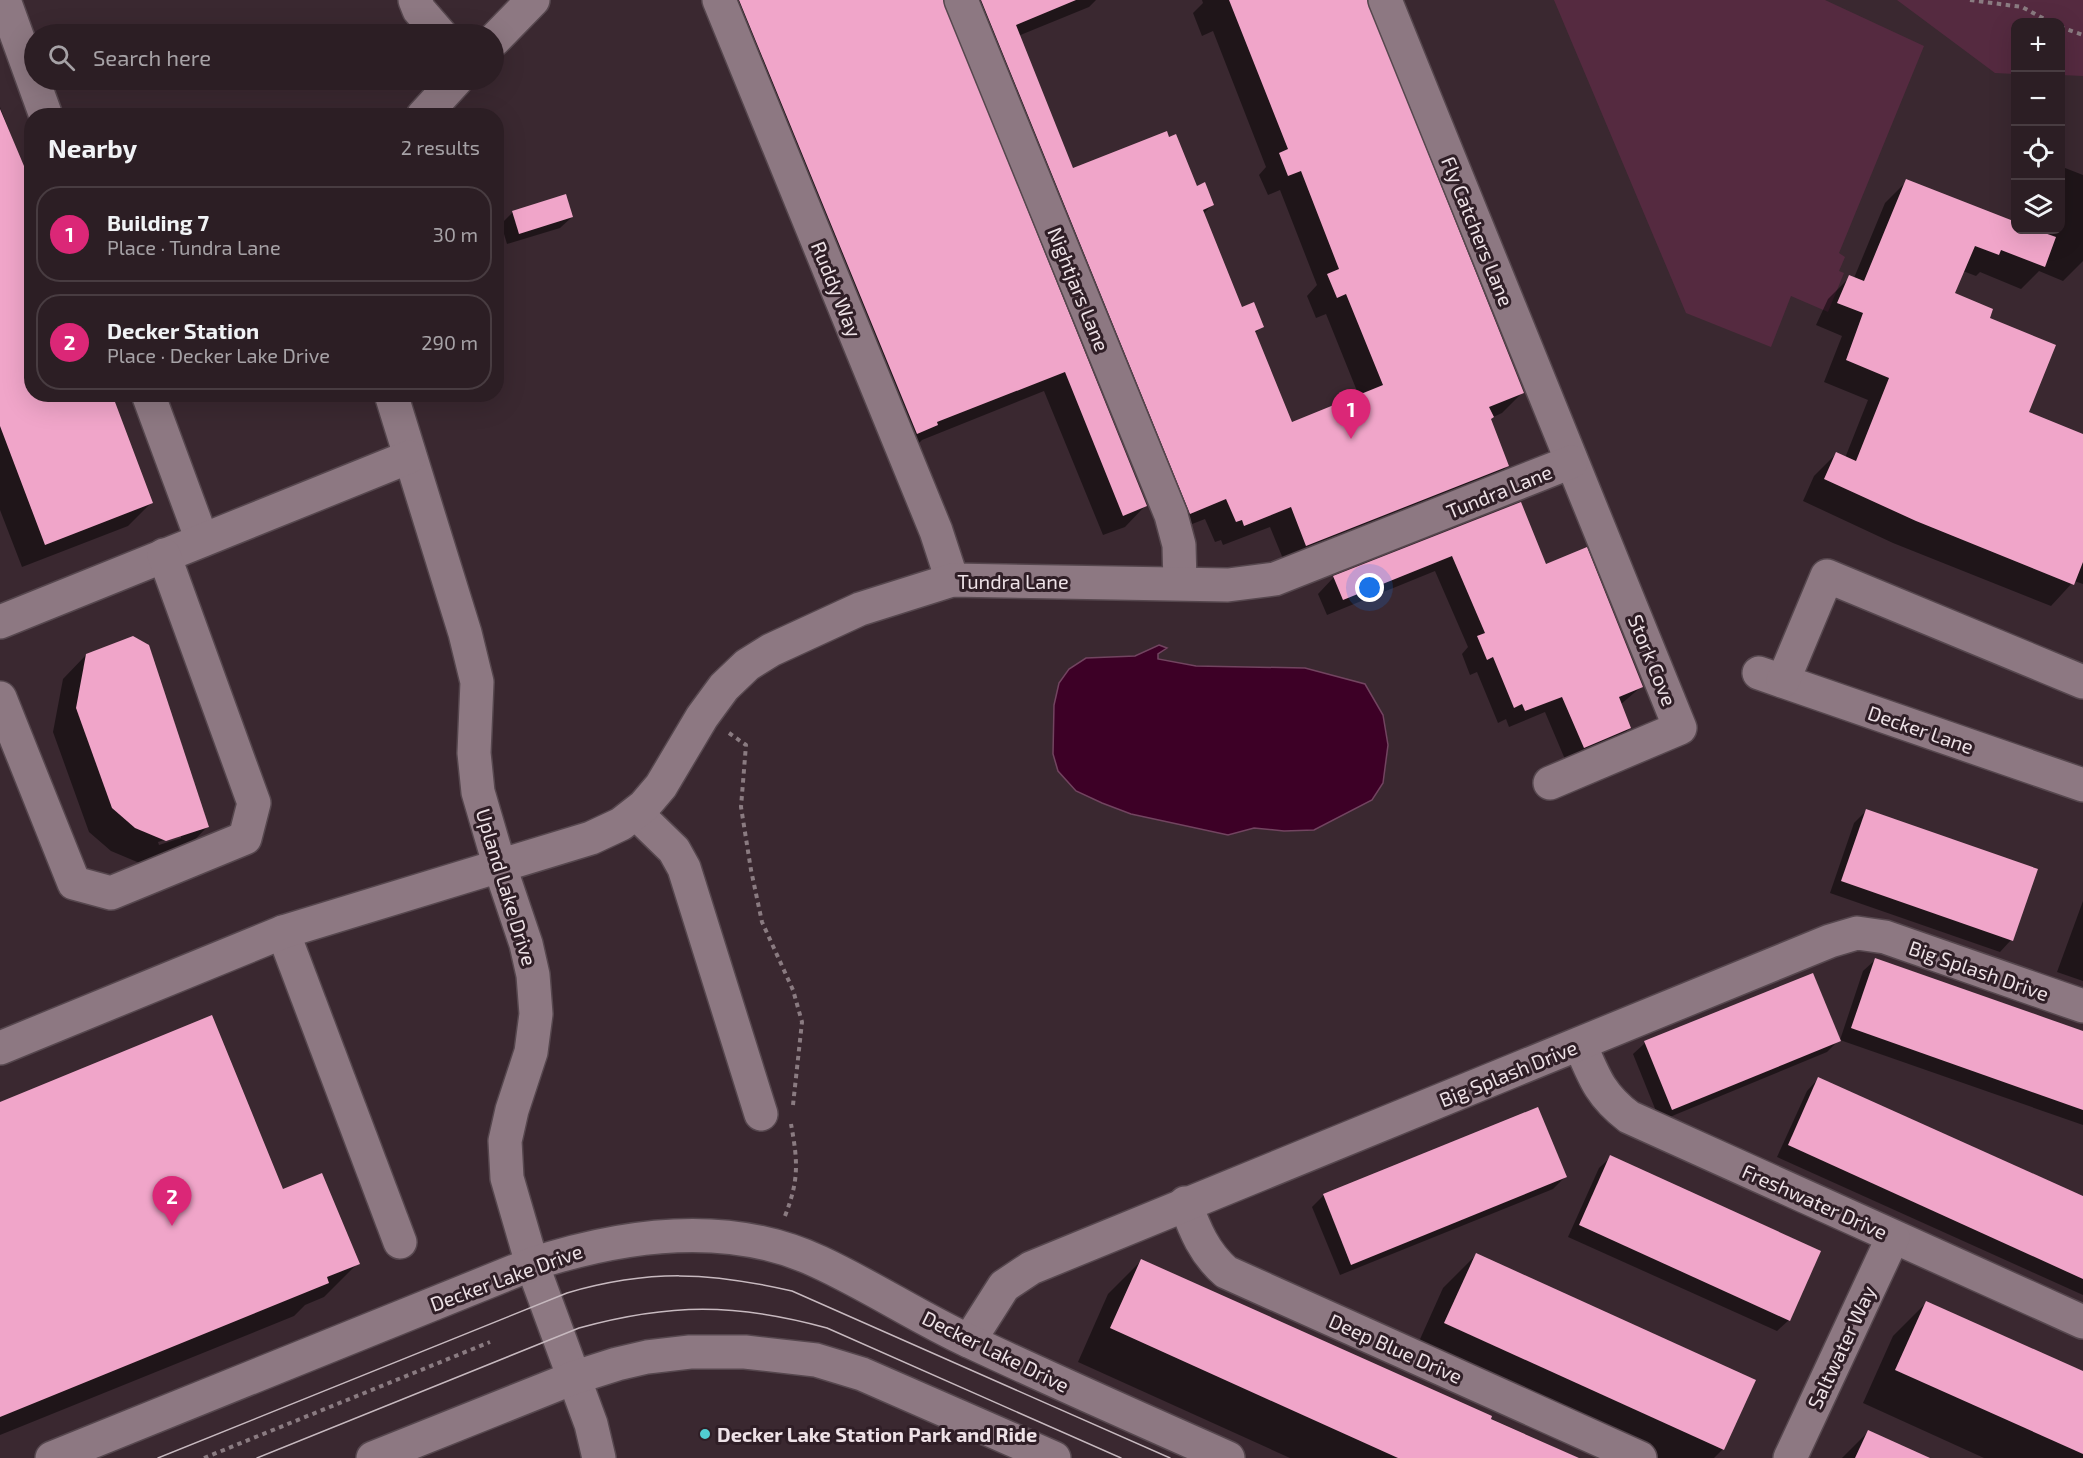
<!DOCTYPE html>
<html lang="en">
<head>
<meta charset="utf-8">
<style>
  :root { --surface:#2c1e24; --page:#382b31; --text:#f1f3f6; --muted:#a6a2a6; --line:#483c41; --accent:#db2777 }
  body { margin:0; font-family:"Exo 2",sans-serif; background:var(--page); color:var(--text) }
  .controls { position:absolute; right:18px; top:18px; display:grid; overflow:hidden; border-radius:12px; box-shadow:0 6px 24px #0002 }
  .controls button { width:54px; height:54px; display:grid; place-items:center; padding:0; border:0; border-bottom:2px solid var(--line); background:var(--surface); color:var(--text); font:30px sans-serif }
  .you { position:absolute; left:1370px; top:588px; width:21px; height:21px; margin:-15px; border:4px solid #fff; border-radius:50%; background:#1a73e8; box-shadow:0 0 0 9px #1a73e833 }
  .badge { display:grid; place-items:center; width:39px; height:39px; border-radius:50%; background:var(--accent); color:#fff; font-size:20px; font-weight:700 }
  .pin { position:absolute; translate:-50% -50px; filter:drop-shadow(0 2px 3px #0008) }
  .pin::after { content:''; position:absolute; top:32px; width:21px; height:18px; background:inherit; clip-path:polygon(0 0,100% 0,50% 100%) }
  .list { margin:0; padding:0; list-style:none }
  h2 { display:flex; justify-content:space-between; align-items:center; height:78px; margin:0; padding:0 24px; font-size:26px }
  h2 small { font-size:20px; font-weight:400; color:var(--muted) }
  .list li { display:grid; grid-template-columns:39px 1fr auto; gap:18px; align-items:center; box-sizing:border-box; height:96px; margin:0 12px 12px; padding:0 12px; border:2px solid var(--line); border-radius:24px }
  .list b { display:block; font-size:22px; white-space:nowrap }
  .list p { margin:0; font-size:20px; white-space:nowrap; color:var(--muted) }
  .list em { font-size:20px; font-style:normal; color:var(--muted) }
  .icon { flex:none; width:33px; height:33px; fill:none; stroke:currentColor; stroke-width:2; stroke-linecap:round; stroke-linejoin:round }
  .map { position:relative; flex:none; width:2083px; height:1458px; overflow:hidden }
  .search { position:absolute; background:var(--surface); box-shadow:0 6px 24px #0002; left:24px; top:24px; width:480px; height:66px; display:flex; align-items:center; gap:15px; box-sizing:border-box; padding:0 21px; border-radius:33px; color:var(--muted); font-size:22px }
  .panel { position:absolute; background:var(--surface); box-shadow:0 6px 24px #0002; left:24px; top:108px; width:480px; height:294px; border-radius:24px }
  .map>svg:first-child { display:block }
  .green { fill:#552a40 }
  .water { fill:#3d0026; stroke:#724460; stroke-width:1.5 }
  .shadow { fill:#0007; fill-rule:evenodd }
  .building { fill:#f0a5c9 }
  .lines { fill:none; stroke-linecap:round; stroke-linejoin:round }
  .minor-casing { stroke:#56474e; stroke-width:36 }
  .path { stroke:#8a7b81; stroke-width:4; stroke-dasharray:4.5 4.5; stroke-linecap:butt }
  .minor { stroke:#8d7882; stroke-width:33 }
  .tram { stroke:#c7b9bf; stroke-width:1.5 }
  .poi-dot { fill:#51ccd1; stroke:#2f1e26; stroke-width:2 }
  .labels { text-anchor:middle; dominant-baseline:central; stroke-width:6; stroke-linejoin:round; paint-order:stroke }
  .street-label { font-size:20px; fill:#eee2e7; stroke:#2f1e26 }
  .poi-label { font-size:20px; font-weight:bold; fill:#eee2e7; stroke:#2f1e26; text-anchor:start }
</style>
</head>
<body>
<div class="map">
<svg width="2083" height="1458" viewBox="0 0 2083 1458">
  <rect width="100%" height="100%" fill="#3a2830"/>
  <g class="green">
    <path d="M 1554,0 L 1825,0 L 1924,46 L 1839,253 L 1845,257 L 1839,271 L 1844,273 L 1828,312 L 1791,296 L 1771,347 L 1686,313 Z"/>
    <path d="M 1897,0 L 2083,0 L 2083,76 L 2061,75 L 2060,22 L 2016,22 L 2015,74 L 1995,73 Z"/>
  </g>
  <path class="water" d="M 1159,645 L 1167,648 L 1158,654 L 1158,659 L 1196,666 L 1305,668 L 1365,684 L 1383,715 L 1388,745 L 1383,783 L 1372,800 L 1314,830 L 1284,831 L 1254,828 L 1228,835 L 1131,814 L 1102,803 L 1076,791 L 1058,771 L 1053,754 L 1054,705 L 1059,683 L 1069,669 L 1086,658 L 1135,656 Z"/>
  <g class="shadow">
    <path d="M 709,0 L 1096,0 L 1089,7 L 1018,36 L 1072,170 L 1196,187 L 1212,205 L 1203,214 L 1241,309 L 1262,326 L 1254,334 L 1291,424 L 1359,396 L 1326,314 L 1316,318 L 1307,296 L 1317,285 L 1280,190 L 1268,195 L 1259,175 L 1266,167 L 1213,31 L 1202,36 L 1193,13 L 1203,3 L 1202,0 L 1365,0 L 1522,393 L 1502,413 L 1489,419 L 1507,466 L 1487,487 L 1286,566 L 1270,527 L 1223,545 L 1221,540 L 1215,542 L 1205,519 L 1169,533 L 951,5 L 941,1 L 1145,506 L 1125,527 L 1103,535 L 1044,391 L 922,440 L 916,446 Z"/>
    <path d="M 0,107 L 32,190 L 32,394 L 151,503 L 128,526 L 22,567 L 0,510 Z"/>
    <path d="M 2060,166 L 2083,175 L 2083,261 L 2063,281 L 2039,271 L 2021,289 L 1980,272 L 1976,276 L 1963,271 L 1953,294 L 1988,319 L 2027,413 L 2083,436 L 2083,584 L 2074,581 L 2051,606 L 1893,543 L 1803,501 L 1814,476 L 1836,454 L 1845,458 L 1868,400 L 1824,382 L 1842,336 L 1816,325 L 1828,299 L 1850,277 L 1854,278 L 1885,203 L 1907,181 L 2012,222 L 2016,214 L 2016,230 L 2060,230 Z"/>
    <path d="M 513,212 L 572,217 L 560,228 L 507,244 L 501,224 Z"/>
    <path d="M 1520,504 L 1545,566 L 1641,687 L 1620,705 L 1630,728 L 1613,744 L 1567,764 L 1545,712 L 1509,727 L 1506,719 L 1498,723 L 1477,672 L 1470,675 L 1462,654 L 1468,647 L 1435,571 L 1327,615 L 1318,594 L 1334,577 Z"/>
    <path d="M 86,655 L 207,827 L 184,851 L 142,864 L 111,851 L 89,832 L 53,732 L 63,679 ZM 181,835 L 181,838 L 159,845 L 158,842 Z"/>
    <path d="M 1866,811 L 2011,940 L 2000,952 L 1830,893 L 1854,823 Z"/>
    <path d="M 2083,901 L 2083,981 L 2057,972 Z"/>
    <path d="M 1875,960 L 2083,1033 L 2083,1125 L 1840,1040 L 1863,971 Z"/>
    <path d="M 1839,1040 L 1827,1052 L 1660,1121 L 1633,1054 L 1645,1043 Z"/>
    <path d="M 1818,1079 L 2083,1198 L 2083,1295 L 1777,1157 L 1807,1091 Z"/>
    <path d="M 0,1104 L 282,1191 L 358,1263 L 324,1297 L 305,1305 L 294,1316 L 0,1435 Z"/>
    <path d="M 1611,1157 L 1789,1320 L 1777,1331 L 1568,1237 L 1599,1168 Z"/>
    <path d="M 1565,1177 L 1553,1189 L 1340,1275 L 1312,1207 L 1324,1195 Z"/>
    <path d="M 1476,1255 L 1723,1449 L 1714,1458 L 1636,1458 L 1412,1357 L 1443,1288 Z"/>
    <path d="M 1142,1260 L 1578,1458 L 1290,1458 L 1078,1362 L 1108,1294 Z"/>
    <path d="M 1927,1302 L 2083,1373 L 2083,1458 L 1984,1458 L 1863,1403 L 1893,1336 Z"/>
    <path d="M 1868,1432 L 1926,1458 L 1842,1458 Z"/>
  </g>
  <g class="building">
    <path d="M 739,0 L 943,0 L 1147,506 L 1123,516 L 1065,372 L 937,422 L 938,425 L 917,434 Z"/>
    <path d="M 981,0 L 1076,0 L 1016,25 L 1073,168 L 1167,131 L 1169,137 L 1176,134 L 1197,186 L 1205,182 L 1214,205 L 1203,210 L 1242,307 L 1254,302 L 1264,327 L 1255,331 L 1292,422 L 1383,385 L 1346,294 L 1337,298 L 1327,274 L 1339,269 L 1301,171 L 1288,176 L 1279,153 L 1288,149 L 1229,0 L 1367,0 L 1524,393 L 1489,407 L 1494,417 L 1491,419 L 1509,466 L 1306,546 L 1291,507 L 1244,526 L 1242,520 L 1236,522 L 1226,499 L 1190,514 Z"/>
    <path d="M 0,109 L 32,185 L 32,394 L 112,394 L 153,503 L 45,545 L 0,426 Z"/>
    <path d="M 1906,179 L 2016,222 L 2016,230 L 2036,230 L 2056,237 L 2045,267 L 2001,250 L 1999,255 L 1975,246 L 1955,293 L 1993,309 L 1990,318 L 2056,345 L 2029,412 L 2083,434 L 2083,562 L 2074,585 L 1916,521 L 1824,479 L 1836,452 L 1856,461 L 1889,378 L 1846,360 L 1863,313 L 1837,303 L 1849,275 L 1864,281 Z"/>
    <path d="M 566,194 L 573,217 L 519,234 L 512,211 Z"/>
    <path d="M 1521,502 L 1546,564 L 1587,547 L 1643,687 L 1619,697 L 1631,728 L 1584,748 L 1562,697 L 1525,711 L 1522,704 L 1514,708 L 1493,657 L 1487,660 L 1477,636 L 1485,633 L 1452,556 L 1343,600 L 1333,576 Z"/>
    <path d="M 133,636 L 149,645 L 209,827 L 166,841 L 135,828 L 112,808 L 76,708 L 86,654 Z"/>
    <path d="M 1866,809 L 2038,869 L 2013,941 L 1841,881 Z"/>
    <path d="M 1875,958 L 2083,1031 L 2083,1110 L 1851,1028 Z"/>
    <path d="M 1813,973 L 1841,1041 L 1672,1110 L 1644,1041 Z"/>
    <path d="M 212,1015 L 283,1189 L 322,1173 L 360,1264 L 327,1277 L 329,1283 L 0,1417 L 0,1102 Z"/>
    <path d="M 1818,1077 L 2083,1196 L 2083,1279 L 1788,1145 Z"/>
    <path d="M 1538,1107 L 1567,1177 L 1351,1265 L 1323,1194 Z"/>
    <path d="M 1610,1155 L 1821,1251 L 1790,1321 L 1579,1225 Z"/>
    <path d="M 1476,1253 L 1756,1380 L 1724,1450 L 1444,1323 Z"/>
    <path d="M 1141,1259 L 1492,1416 L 1491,1419 L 1579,1458 L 1398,1458 L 1110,1328 Z"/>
    <path d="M 1926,1301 L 2083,1371 L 2083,1454 L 1895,1370 Z"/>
    <path d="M 1868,1430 L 1930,1458 L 1855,1458 Z"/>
  </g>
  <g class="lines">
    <defs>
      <g id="minor">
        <path d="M 4,0 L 46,116"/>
        <path d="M 415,0 L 419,10 L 440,34"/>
        <path d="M 719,0 L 936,531 L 952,580"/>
        <path d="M 961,0 L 1171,515 L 1179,545 L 1180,583"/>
        <path d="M 1385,0 L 1680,728 L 1550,783"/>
        <path d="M 494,40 L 533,0"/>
        <path d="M 423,116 L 456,80"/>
        <path d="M 148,394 L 202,540"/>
        <path d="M 391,394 L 465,633 L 477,682 L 474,753 L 478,792 L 500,867 L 526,944 L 533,975 L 536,1014 L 531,1052 L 512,1110 L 505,1141 L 507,1178 L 532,1264 L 591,1424 L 599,1458"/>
        <path d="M 0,622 L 409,457"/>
        <path d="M 1759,673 L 2083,785"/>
        <path d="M 1783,681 L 1827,576 L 2083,682"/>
        <path d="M 0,698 L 74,883 L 111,893 L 245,838 L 254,803 L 164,555"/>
        <path d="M 636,813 L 674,850 L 684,868 L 761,1114"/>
        <path d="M 283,932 L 400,1242"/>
        <path d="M 1580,1044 C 1594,1077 1600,1095 1629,1117 L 2083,1322"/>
        <path d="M 0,1048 L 283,932 L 591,838 L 621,824 L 644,806 L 661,786 L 702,717 L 724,687 L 747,665 L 771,650 L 860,609 L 952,580 L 1228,585 L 1275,579 L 1571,462"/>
        <path d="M 1185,1203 C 1195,1230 1204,1253 1226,1272 L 1640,1458"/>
        <path d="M 969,1341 L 1004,1286 L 1031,1268 L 1830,941 L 1857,933 L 1885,937 L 2083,1006"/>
        <path d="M 52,1458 L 532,1264 C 624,1234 728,1219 819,1262 C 871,1286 919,1318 971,1342 C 1056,1382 1142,1420 1228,1458"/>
        <path d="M 373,1458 L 573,1378 L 617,1364 L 647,1357 L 690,1352 L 745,1352 L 816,1360 L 862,1374 L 1054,1458"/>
        <path d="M 1790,1458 L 1893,1237"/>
      </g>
    </defs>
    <use href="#minor" class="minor-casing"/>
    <g class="path">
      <path d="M 1970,0 L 2022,7 L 2050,22"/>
      <path d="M 2060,27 L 2083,35"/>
      <path d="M 729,733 L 746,745 L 741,807 L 751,870 L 762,922 L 793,990 L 802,1022 L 793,1105"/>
      <path d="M 785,1216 C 799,1180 798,1162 791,1124"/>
      <path d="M 204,1458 L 490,1342"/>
    </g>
    <use href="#minor" class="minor"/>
    <g class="tram">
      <path d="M 158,1458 L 567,1293 C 649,1269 710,1272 792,1291 L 1170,1458"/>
      <path d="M 257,1458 L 579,1328 C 670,1303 735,1303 827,1328 L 1121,1458"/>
    </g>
  </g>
  <circle class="poi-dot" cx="705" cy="1434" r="6"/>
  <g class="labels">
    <g class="street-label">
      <text transform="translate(1478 231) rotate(68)">Fly Catchers Lane</text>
      <text transform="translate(837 289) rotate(68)">Ruddy Way</text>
      <text transform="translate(1079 289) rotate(68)">Nightjars Lane</text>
      <text transform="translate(1499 491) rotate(-22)">Tundra Lane</text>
      <text x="1013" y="581">Tundra Lane</text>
      <text transform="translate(1653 660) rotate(68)">Stork Cove</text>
      <text transform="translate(1921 729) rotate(19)">Decker Lane</text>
      <text transform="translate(507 887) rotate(73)">Upland Lake Drive</text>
      <text transform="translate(1979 970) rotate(19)">Big Splash Drive</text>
      <text transform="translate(1508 1073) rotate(-22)">Big Splash Drive</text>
      <text transform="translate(1815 1201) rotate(24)">Freshwater Drive</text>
      <text transform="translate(506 1277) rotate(-20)">Decker Lake Drive</text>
      <text transform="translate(1841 1347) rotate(-65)">Saltwater Way</text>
      <text transform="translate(1396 1348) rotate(24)">Deep Blue Drive</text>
      <text transform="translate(996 1351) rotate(26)">Decker Lake Drive</text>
    </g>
    <g class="poi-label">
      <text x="717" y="1434">Decker Lake Station Park and Ride</text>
    </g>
  </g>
</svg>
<div class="controls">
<button>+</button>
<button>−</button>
<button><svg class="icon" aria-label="locate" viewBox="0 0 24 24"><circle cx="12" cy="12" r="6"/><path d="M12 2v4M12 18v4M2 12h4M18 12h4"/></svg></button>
<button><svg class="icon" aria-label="layers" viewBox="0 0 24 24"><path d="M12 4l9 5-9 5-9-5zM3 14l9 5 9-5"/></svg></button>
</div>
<div class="you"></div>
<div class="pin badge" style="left:1351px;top:439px">1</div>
<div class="pin badge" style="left:172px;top:1226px">2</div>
<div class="search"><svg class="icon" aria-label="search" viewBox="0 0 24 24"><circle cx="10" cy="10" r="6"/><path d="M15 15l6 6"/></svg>Search here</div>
<section class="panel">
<h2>Nearby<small>2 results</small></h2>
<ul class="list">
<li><span class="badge">1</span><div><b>Building 7</b><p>Place · Tundra Lane</p></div><em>30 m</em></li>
<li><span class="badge">2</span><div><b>Decker Station</b><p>Place · Decker Lake Drive</p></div><em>290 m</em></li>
</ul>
</section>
</div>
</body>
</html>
